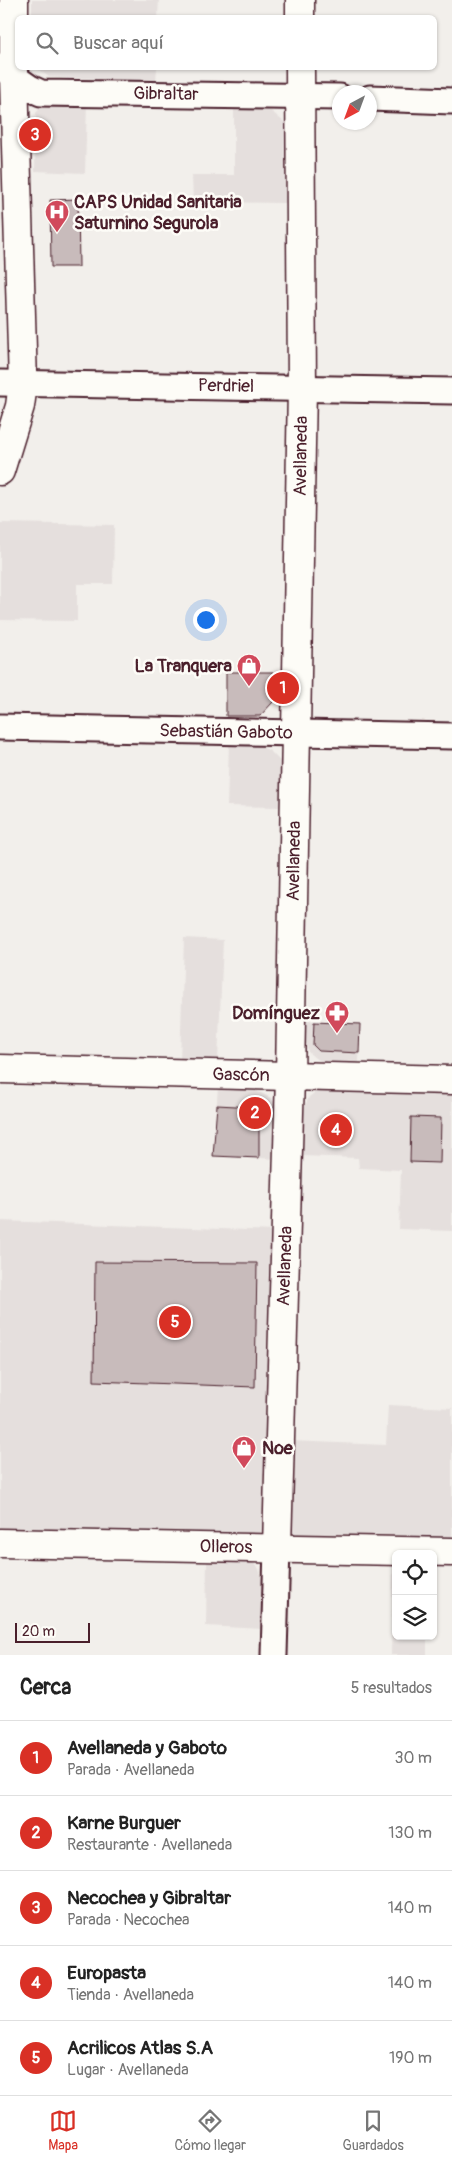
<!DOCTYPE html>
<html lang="es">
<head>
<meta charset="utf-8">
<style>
  :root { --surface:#fff; --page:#f6f6f6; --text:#222; --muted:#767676; --line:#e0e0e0; --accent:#d93025 }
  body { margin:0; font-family:Pangolin,sans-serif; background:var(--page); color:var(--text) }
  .controls { position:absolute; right:15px; bottom:15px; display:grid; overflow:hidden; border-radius:8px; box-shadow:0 1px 4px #0004 }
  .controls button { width:45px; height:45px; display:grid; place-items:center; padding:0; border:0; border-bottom:1px solid var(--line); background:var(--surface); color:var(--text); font:25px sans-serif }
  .compass { position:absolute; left:332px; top:85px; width:45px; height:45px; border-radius:50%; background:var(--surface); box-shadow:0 1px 4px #0004; rotate:221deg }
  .scale { position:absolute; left:15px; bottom:12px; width:75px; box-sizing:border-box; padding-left:5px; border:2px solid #4a1f2b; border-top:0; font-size:14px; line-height:18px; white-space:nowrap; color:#4a1f2b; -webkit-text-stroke:4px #fdfcf7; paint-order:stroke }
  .you { position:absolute; left:205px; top:619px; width:18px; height:18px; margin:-12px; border:4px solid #fff; border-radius:50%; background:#1a73e8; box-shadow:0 0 0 8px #1a73e833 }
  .badge { display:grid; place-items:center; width:32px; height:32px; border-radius:50%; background:var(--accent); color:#fff; font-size:16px; font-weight:700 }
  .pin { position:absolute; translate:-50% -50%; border:2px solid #fff; box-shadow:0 1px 5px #0006 }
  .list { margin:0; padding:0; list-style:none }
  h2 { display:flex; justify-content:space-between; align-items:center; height:65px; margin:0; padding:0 20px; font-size:21px }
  h2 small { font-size:16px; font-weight:400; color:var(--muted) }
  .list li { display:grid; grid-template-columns:32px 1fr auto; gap:15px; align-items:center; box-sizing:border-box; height:75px; padding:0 20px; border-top:1px solid var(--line) }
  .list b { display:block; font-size:19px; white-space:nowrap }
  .list p { margin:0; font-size:16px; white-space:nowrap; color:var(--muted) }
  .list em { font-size:16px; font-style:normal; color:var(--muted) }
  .icon { flex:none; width:28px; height:28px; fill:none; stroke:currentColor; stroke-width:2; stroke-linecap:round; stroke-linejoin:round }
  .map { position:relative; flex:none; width:452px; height:1655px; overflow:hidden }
  .search { position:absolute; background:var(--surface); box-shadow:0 1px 4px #0004; left:15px; right:15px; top:15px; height:55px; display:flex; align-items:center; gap:12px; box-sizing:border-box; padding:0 18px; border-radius:8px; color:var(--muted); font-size:19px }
  .sheet { height:440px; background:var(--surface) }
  nav { display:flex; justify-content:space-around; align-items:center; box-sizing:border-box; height:70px; border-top:1px solid var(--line); background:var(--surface); font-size:14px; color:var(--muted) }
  nav a { display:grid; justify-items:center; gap:2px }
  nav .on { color:var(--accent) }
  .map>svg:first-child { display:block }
  .built { fill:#e5dfdd }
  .building { fill:#c8bbbb; stroke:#4a1f2b }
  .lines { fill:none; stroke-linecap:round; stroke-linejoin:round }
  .minor-casing { stroke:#4a1f2b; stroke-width:29 }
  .tertiary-casing { stroke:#4a1f2b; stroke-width:31 }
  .minor { stroke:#fdfcf7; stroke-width:25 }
  .tertiary { stroke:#fdfcf7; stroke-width:28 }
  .labels { text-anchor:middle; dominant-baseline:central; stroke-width:5; stroke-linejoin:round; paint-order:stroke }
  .street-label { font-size:18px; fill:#4a1f2b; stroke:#fdfcf7 }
  .poi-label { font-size:18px; font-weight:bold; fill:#4a1f2b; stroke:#fdfcf7; text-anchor:start }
</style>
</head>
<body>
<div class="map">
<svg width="452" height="1655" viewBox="0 0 452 1655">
  <rect width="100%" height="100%" fill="#f2efeb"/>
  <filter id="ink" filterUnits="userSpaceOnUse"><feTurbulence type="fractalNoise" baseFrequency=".02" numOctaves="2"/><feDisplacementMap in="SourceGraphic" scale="10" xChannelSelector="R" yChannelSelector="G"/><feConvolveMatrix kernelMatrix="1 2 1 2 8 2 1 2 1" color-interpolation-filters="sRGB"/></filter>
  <g filter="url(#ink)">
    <g class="built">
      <path d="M 32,0 L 159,0 L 158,17 L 32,17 Z"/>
      <path d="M 36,68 L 157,68 L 156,81 L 49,77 Z"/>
      <path d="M 49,102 L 87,103 L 85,173 L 35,171 L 36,113 L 42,106 Z"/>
      <path d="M 234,108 L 264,109 L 271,111 L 284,122 L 286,203 L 193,202 L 192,175 L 234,175 Z"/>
      <path d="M 0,523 L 114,525 L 113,584 L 77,584 L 77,621 L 0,620 Z"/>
      <path d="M 229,744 L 258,745 L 270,751 L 280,761 L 284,770 L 283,807 L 227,806 Z"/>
      <path d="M 184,938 L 223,940 L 218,1062 L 180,1061 Z"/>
      <path d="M 306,1021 L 360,1024 L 359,1062 L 321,1061 L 315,1058 L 308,1052 L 306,1043 Z"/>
      <path d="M 218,1087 L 251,1088 L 271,1098 L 278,1107 L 279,1159 L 213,1156 Z"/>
      <path d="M 318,1090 L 452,1091 L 452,1231 L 399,1229 L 401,1170 L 359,1168 L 358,1158 L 301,1156 L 303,1110 L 309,1097 Z"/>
      <path d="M 0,1221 L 277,1231 L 267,1521 L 263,1530 L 258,1536 L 0,1530 Z"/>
      <path d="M 388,1405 L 452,1408 L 452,1544 L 297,1541 L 291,1535 L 290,1441 L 386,1445 Z"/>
      <path d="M 207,1559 L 241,1559 L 252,1562 L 259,1569 L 262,1579 L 262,1629 L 206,1626 Z"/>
      <path d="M 393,1563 L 396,1564 L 396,1636 L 427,1636 L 427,1655 L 391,1655 Z"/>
    </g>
    <g class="building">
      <path d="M 78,199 L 79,267 L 51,267 L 50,200 Z"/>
      <path d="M 226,672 L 273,672 L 273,702 L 260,716 L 226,716 Z"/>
      <path d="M 314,1022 L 360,1024 L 359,1053 L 319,1051 L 313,1045 Z"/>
      <path d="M 217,1105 L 254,1107 L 259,1113 L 259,1158 L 213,1156 Z"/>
      <path d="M 411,1117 L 441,1118 L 440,1163 L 410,1162 Z"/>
      <path d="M 95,1262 L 257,1263 L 255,1387 L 94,1381 Z"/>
    </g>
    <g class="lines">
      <defs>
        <g id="minor">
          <path d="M 0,67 L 30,88 L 41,93 L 340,97"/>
          <path d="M 370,98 L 452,101"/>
          <path d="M 0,383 L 452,391"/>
          <path d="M 0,727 L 452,736"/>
          <path d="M 274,1655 L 277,1547"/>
        </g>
        <g id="tertiary">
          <path d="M 300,0 L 300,18"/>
          <path d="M 0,471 L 20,406 L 23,384 L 14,77 L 14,0"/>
          <path d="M 0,1069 L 452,1080"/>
          <path d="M 0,1543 L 452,1552"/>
          <path d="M 277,1547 L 290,1076 L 302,387 L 300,68"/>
        </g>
      </defs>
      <use href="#minor" class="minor-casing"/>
      <use href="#tertiary" class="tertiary-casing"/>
      <use href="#minor" class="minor"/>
      <use href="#tertiary" class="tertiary"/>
    </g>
  </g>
  <defs>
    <symbol id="hospital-pin" viewBox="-11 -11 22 30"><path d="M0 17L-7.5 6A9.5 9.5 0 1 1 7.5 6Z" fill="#d1495b" stroke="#fdfcf7"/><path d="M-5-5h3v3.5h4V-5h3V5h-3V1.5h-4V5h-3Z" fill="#fff"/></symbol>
    <symbol id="shop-pin" viewBox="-11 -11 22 30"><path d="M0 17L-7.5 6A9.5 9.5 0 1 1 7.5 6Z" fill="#d1495b" stroke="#fdfcf7"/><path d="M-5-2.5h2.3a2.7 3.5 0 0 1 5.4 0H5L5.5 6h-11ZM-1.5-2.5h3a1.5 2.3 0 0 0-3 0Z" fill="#fff"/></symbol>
    <symbol id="pharmacy-pin" viewBox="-11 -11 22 30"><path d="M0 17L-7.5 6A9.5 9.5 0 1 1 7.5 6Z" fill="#d1495b" stroke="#fdfcf7"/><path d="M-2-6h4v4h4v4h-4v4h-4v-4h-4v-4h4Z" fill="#fff"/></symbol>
  </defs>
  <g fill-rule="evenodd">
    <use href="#hospital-pin" x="43" y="198" width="28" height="38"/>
    <use href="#shop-pin" x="235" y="652" width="28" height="38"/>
    <use href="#pharmacy-pin" x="323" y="999" width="28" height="38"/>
    <use href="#shop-pin" x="230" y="1434" width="28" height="38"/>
  </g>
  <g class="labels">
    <g class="street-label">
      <text transform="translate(166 94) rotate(1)">Gibraltar</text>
      <text transform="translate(226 386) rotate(1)">Perdriel</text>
      <text transform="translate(301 456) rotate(-89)">Avellaneda</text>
      <text transform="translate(226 732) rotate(1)">Sebastián Gaboto</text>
      <text transform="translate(294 861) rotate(-89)">Avellaneda</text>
      <text transform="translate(241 1075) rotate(1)">Gascón</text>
      <text transform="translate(285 1266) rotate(-88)">Avellaneda</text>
      <text transform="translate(226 1547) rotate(1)">Olleros</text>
    </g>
    <g class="poi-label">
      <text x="74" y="202">CAPS Unidad Sanitaria<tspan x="74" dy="21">Saturnino Segurola</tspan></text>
      <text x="232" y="666" text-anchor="end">La Tranquera</text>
      <text x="320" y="1013" text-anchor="end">Domínguez</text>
      <text x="262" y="1448">Noe</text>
    </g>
  </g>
</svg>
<div class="controls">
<button><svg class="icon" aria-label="locate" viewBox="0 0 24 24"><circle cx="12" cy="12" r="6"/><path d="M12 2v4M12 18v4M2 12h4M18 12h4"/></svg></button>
<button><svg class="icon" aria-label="layers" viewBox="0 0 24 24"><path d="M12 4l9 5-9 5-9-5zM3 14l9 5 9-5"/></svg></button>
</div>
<svg class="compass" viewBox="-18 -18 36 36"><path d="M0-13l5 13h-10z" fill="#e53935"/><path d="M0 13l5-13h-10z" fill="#767676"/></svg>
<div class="scale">20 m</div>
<div class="you"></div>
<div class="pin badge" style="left:283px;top:688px">1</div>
<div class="pin badge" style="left:255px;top:1113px">2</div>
<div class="pin badge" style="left:35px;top:135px">3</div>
<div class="pin badge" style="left:336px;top:1130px">4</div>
<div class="pin badge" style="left:175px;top:1322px">5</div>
<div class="search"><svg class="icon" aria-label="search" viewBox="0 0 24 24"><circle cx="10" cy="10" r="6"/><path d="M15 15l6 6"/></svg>Buscar aquí</div>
</div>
<section class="sheet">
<h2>Cerca<small>5 resultados</small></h2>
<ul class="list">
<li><span class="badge">1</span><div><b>Avellaneda y Gaboto</b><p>Parada · Avellaneda</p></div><em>30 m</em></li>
<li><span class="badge">2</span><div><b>Karne Burguer</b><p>Restaurante · Avellaneda</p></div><em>130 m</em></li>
<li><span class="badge">3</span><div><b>Necochea y Gibraltar</b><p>Parada · Necochea</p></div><em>140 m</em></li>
<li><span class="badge">4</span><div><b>Europasta</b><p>Tienda · Avellaneda</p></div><em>140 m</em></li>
<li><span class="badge">5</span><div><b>Acrilicos Atlas S.A</b><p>Lugar · Avellaneda</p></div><em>190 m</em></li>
</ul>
</section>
<nav>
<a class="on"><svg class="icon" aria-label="map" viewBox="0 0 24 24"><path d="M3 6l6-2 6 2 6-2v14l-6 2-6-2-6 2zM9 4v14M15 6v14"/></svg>Mapa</a>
<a><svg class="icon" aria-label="directions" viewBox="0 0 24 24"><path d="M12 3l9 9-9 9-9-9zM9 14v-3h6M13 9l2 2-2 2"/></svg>Cómo llegar</a>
<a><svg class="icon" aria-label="saved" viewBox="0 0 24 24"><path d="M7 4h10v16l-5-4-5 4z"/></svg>Guardados</a>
</nav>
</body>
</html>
